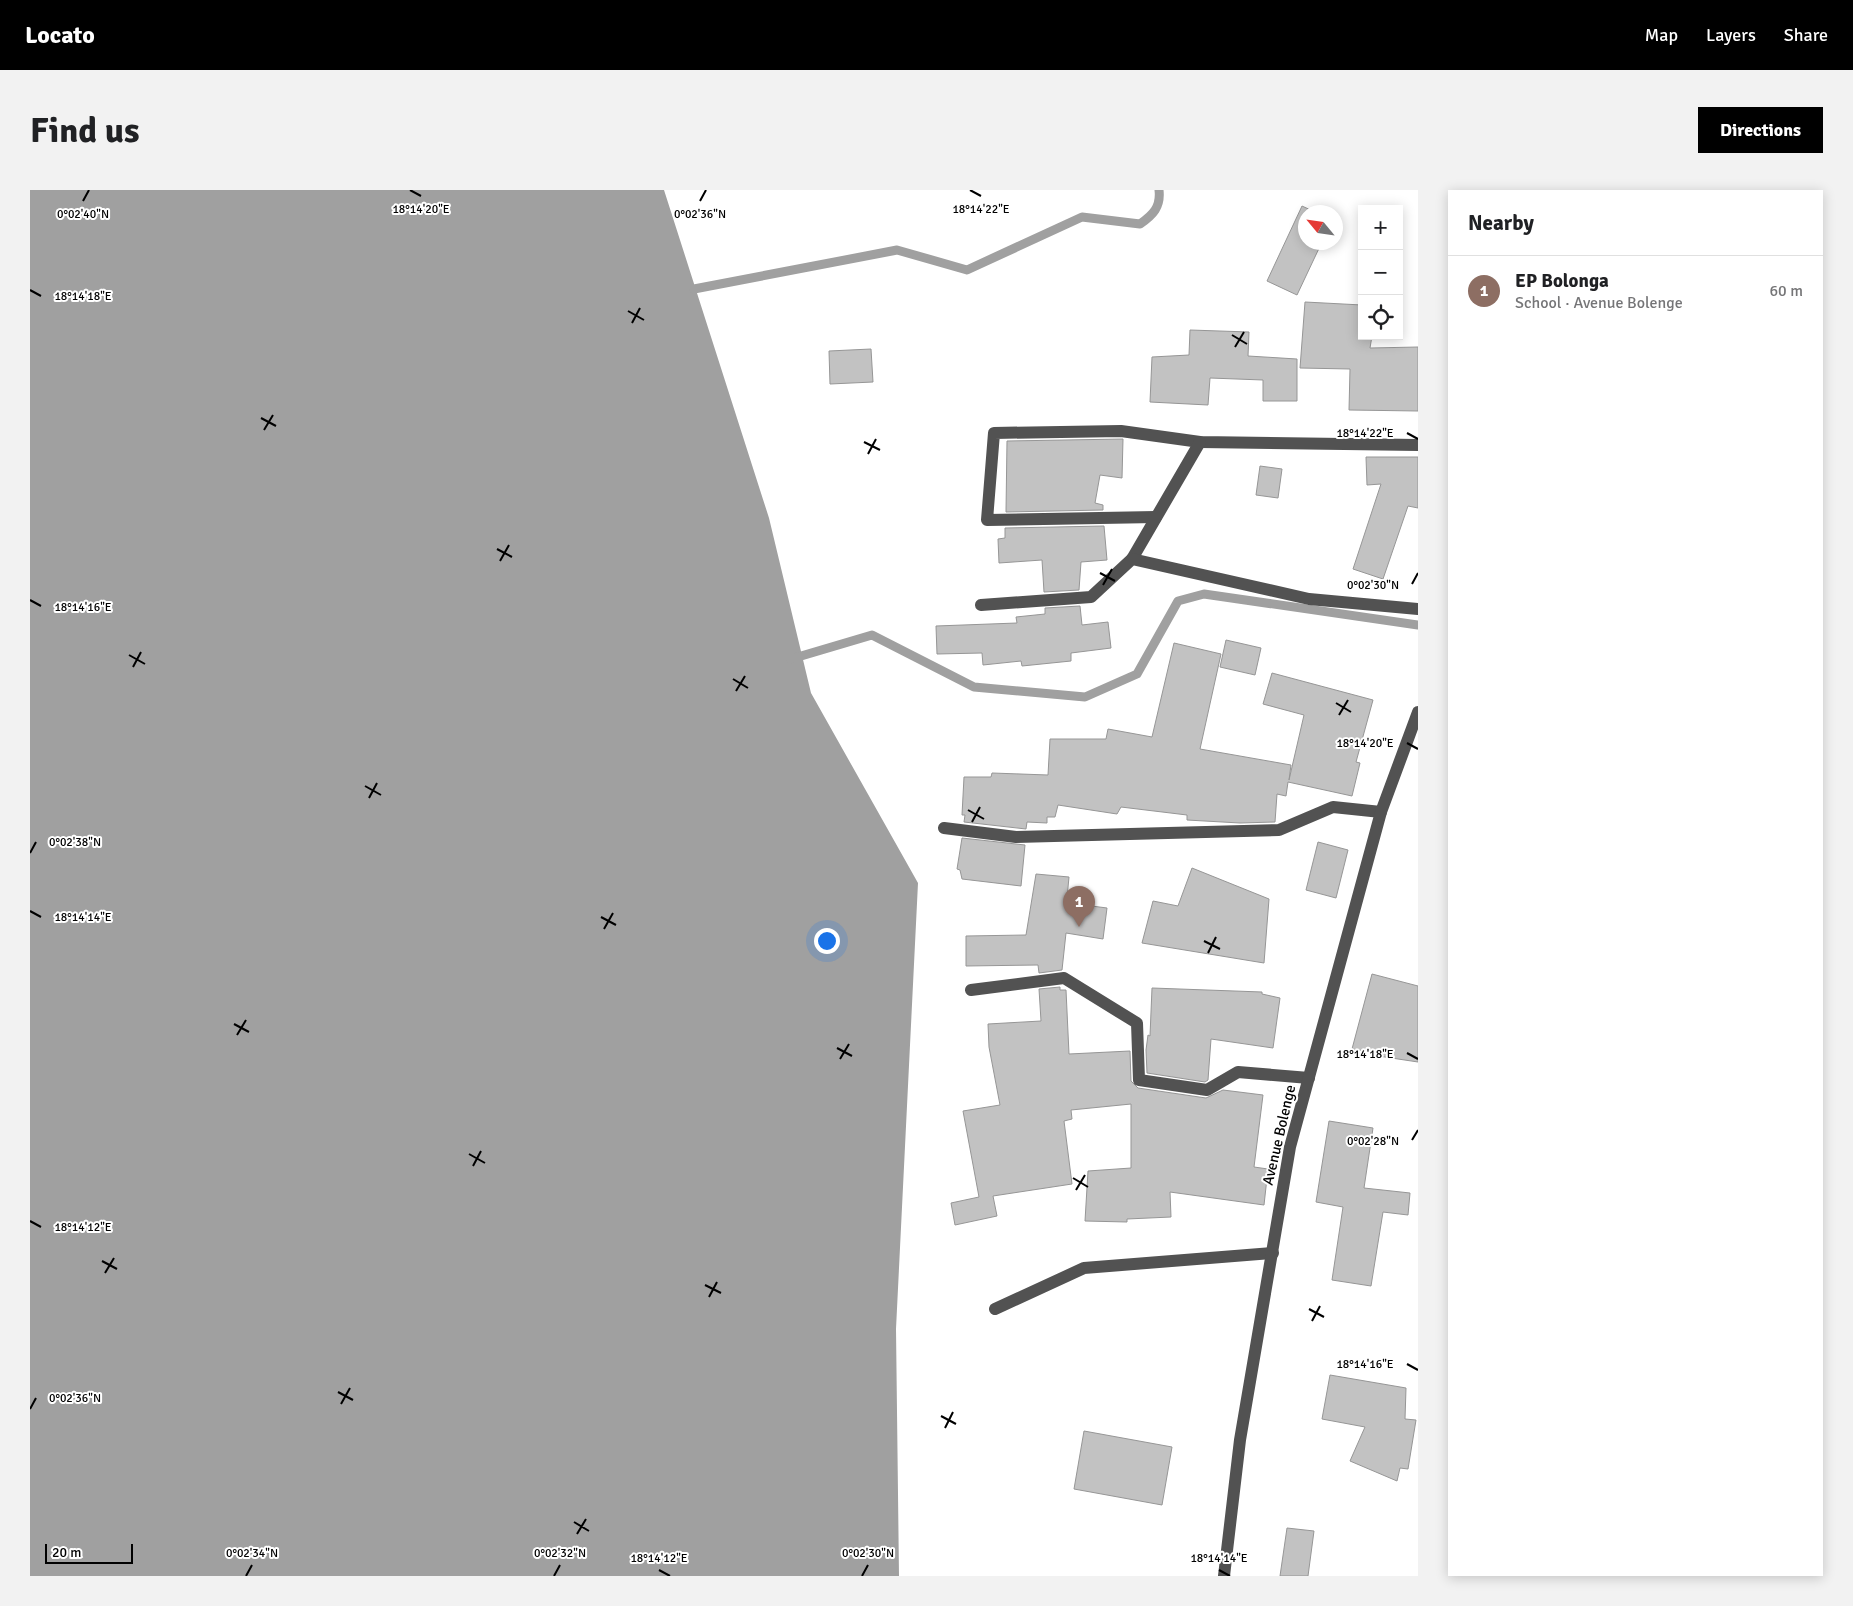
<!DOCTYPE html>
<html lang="en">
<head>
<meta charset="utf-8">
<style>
  :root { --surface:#fff; --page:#f2f2f2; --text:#202124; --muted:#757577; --line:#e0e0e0; --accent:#000 }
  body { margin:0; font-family:Signika,sans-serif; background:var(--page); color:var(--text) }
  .controls { position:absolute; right:15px; top:15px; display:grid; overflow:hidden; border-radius:0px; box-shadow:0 2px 12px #0003 }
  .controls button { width:45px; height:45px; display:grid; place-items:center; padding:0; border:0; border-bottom:1px solid var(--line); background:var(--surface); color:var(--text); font:25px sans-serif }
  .compass { position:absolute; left:1268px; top:15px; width:45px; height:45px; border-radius:50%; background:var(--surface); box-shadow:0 2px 12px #0003; rotate:299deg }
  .scale { position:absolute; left:15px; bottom:12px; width:88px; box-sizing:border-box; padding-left:5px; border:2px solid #000; border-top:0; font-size:14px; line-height:18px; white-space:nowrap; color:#000; -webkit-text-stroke:4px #fff; paint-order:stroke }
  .you { position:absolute; left:796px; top:750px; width:18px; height:18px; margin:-12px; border:4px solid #fff; border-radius:50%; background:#1a73e8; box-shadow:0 0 0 8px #1a73e833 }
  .badge { display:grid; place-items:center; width:32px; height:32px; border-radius:50%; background:var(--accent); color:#fff; font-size:16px; font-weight:700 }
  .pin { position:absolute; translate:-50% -41px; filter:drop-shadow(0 1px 2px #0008) }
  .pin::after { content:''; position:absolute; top:26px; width:18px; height:15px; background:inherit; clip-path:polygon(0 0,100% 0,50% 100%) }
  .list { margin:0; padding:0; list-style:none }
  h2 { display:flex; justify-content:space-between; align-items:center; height:65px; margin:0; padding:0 20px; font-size:21px }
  h2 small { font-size:16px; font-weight:400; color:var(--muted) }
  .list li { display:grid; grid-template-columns:32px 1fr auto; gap:15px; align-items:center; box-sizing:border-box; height:70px; padding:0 20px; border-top:1px solid var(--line) }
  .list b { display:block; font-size:19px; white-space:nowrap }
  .list p { margin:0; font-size:16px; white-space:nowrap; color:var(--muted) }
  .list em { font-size:16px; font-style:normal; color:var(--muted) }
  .icon { flex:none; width:28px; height:28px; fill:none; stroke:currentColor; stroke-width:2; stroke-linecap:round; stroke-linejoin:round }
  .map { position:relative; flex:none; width:1388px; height:1386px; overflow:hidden; border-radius:0px }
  header { display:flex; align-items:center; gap:30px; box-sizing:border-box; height:70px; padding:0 25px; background:var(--accent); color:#fff }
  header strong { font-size:24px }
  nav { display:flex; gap:28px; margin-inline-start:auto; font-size:18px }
  .intro { display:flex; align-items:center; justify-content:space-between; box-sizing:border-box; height:120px; padding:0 30px }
  h1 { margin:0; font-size:35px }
  .button { padding:12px 22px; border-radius:0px; background:var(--accent); color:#fff; font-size:18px; font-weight:700 }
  main { display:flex; gap:30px; padding:0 30px }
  aside { flex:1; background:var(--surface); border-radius:0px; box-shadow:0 2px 12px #0003 }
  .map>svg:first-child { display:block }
  .water { fill:#a0a0a0 }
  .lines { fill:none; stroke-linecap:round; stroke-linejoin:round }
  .stream { stroke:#a0a0a0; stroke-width:9 }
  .building { fill:#c2c2c2; stroke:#969696 }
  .minor { stroke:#525252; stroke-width:12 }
  .ticks { fill:none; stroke:#000; stroke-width:2 }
  .labels { text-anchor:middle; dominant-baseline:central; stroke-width:4; stroke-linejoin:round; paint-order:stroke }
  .street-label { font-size:15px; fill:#000; stroke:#fff }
  .ticks-label { font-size:12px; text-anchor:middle; fill:#000; stroke:#fff; stroke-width:4; stroke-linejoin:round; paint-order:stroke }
</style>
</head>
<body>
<header>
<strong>Locato</strong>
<nav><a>Map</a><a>Layers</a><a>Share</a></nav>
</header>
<div class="intro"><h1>Find us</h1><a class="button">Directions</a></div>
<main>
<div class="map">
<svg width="1388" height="1386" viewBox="0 0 1388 1386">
  <rect width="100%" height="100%" fill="#fff"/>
  <path class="water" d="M 0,0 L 634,0 L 739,328 L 781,503 L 888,693 L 866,1139 L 869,1386 L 0,1386 Z"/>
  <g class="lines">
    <g class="stream">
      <path d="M 664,99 L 867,60 L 937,80 L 1052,27 L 1110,34 C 1123,25 1131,17 1129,0"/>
      <path d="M 761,469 L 842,445 L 944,497 L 1055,507 L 1107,484 L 1148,411 L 1174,404 L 1388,435"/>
    </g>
  </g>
  <g class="building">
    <path d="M 1272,16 L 1285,22 L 1276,22 L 1276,52 L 1292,52 L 1267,105 L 1237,91 Z"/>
    <path d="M 1275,112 L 1332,115 L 1332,146 L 1342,146 L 1340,158 L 1388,157 L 1388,221 L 1319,220 L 1320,179 L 1270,178 Z"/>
    <path d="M 1160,140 L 1219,142 L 1218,166 L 1267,169 L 1267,211 L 1233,211 L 1233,190 L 1180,188 L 1178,215 L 1120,212 L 1122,167 L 1159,165 Z"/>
    <path d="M 841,159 L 843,192 L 800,194 L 799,161 Z"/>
    <path d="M 1093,249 L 1092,288 L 1070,285 L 1065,313 L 1073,315 L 1073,320 L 976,322 L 977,251 Z"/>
    <path d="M 1336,267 L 1388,267 L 1388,318 L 1378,316 L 1353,389 L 1323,379 L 1351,294 L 1337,295 Z"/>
    <path d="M 1230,276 L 1252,279 L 1248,308 L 1226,305 Z"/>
    <path d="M 1074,336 L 1077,370 L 1051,372 L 1049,400 L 1014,402 L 1012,370 L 969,373 L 968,349 L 975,348 L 975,338 Z"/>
    <path d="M 1050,416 L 1052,435 L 1078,432 L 1081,458 L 1041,463 L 1041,471 L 992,476 L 991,471 L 953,475 L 952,463 L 907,464 L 906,436 L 987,433 L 986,427 L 1015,424 L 1015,418 Z"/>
    <path d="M 1196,450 L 1231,458 L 1225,485 L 1190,477 Z"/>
    <path d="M 1144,453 L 1191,464 L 1170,559 L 1261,575 L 1259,590 L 1274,525 L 1233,514 L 1242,483 L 1343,510 L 1326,572 L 1330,573 L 1322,606 L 1258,592 L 1256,606 L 1247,604 L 1245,632 L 1210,633 L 1157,630 L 1157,625 L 1091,617 L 1087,624 L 1028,615 L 1025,627 L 1017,627 L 1017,633 L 997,632 L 996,639 L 934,632 L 935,625 L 932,625 L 934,587 L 961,587 L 962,583 L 1018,585 L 1020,549 L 1076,549 L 1078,539 L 1122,547 Z"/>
    <path d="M 932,648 L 995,655 L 991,696 L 932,689 L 930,680 L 927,679 Z"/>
    <path d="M 1288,652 L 1318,660 L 1306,708 L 1276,700 Z"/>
    <path d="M 1162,678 L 1239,709 L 1234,773 L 1112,753 L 1123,711 L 1148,716 Z"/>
    <path d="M 1006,684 L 1039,687 L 1037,708 L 1040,708 L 1039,713 L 1077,718 L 1073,749 L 1036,743 L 1032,780 L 1009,783 L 1008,775 L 936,776 L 936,746 L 996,745 Z"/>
    <path d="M 1342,784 L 1388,796 L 1388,872 L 1348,866 L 1349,863 L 1322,859 Z"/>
    <path d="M 1030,797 L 1030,800 L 1036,800 L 1039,864 L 1100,861 L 1101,891 L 1108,898 L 1176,908 L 1193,900 L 1233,905 L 1224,977 L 1238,979 L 1234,1015 L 1140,1002 L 1141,1027 L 1097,1029 L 1097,1032 L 1055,1031 L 1058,981 L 1101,978 L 1101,914 L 1041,920 L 1042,929 L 1034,931 L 1042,994 L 963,1006 L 967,1026 L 925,1035 L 921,1013 L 949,1007 L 933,921 L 970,915 L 959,857 L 958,834 L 1011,831 L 1009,799 Z"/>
    <path d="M 1122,798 L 1232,802 L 1232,804 L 1250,808 L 1243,858 L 1181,849 L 1178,890 L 1175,892 L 1117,883 L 1116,860 L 1118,845 L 1120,846 Z"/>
    <path d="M 1299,931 L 1343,938 L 1334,998 L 1380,1003 L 1378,1025 L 1353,1022 L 1341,1096 L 1302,1090 L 1313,1017 L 1286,1012 Z"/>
    <path d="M 1300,1185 L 1376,1198 L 1375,1229 L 1386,1230 L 1378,1279 L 1370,1278 L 1367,1291 L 1320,1271 L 1335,1237 L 1292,1229 Z"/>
    <path d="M 1054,1241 L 1142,1257 L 1132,1315 L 1044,1299 Z"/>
    <path d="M 1257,1338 L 1284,1341 L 1278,1386 L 1250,1386 Z"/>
  </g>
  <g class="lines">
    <g class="minor">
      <path d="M 1126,327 L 957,330 L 964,243 L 1091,241 L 1170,252 L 1388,255"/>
      <path d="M 1102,369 L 1170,252"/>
      <path d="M 951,415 L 1061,407 L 1102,369 L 1279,409 L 1388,419"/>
      <path d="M 914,638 L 986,647 L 1249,640 L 1303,617 L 1351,622"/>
      <path d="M 941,800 L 1034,788 L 1107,833 L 1109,890 L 1177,900 L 1208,882 L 1279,888"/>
      <path d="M 965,1119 L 1054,1078 L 1243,1063"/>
      <path d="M 1194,1386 L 1210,1250 L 1260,957 L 1351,622 L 1388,522"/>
    </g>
  </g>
  <path class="ticks" d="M 380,0 L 391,6M 940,0 L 951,6M 53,11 L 59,0M 670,11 L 676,0M 0,100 L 11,106M 598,121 L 614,130M 602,133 L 610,118M 1202,145 L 1217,154M 1205,157 L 1214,142M 231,228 L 246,236M 234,240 L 243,225M 1377,243 L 1388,249M 834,252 L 850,260M 838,264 L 846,249M 467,359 L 482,367M 470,371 L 479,355M 1070,383 L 1085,391M 1382,394 L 1388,383M 1073,395 L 1082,379M 0,410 L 11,416M 99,465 L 115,474M 103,477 L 111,462M 703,489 L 718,498M 706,501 L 715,486M 1306,513 L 1321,522M 1309,525 L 1318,510M 1377,553 L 1388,559M 335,596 L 351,605M 339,608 L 347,593M 938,620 L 954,629M 942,632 L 950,617M 0,663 L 6,652M 0,721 L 11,727M 571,727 L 586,735M 574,739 L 583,723M 1174,751 L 1190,759M 1178,763 L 1186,747M 204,834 L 219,842M 207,845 L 216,830M 807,858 L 822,866M 1377,863 L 1388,869M 810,869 L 819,854M 1382,950 L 1388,940M 439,964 L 455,973M 443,976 L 451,961M 1043,988 L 1058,997M 1046,1000 L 1055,985M 0,1031 L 11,1037M 72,1071 L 87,1079M 75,1083 L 84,1068M 675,1095 L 691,1103M 679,1107 L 687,1092M 1279,1119 L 1294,1127M 1282,1131 L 1290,1116M 1377,1174 L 1388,1180M 308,1202 L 323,1210M 311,1214 L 320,1198M 0,1219 L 6,1208M 911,1226 L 926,1234M 915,1238 L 923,1222M 544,1332 L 559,1341M 547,1344 L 556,1329M 629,1380 L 640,1386M 1189,1380 L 1200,1386M 216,1386 L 222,1375M 524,1386 L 530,1375M 832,1386 L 838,1375"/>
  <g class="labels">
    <g class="street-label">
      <text transform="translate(1249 945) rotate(-77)">Avenue Bolenge</text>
    </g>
  </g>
  <g class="ticks-label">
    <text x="391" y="23">18°14'20"E</text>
    <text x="951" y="23">18°14'22"E</text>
    <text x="53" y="28">0°02'40"N</text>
    <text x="670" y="28">0°02'36"N</text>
    <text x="53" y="110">18°14'18"E</text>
    <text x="1335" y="247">18°14'22"E</text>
    <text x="1343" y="399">0°02'30"N</text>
    <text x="53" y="421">18°14'16"E</text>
    <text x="1335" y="557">18°14'20"E</text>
    <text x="45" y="656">0°02'38"N</text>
    <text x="53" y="731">18°14'14"E</text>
    <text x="1335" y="868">18°14'18"E</text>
    <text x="1343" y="955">0°02'28"N</text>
    <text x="53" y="1041">18°14'12"E</text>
    <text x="1335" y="1178">18°14'16"E</text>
    <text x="45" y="1212">0°02'36"N</text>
    <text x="222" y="1367">0°02'34"N</text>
    <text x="530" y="1367">0°02'32"N</text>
    <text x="838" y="1367">0°02'30"N</text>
    <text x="629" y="1372">18°14'12"E</text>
    <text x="1189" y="1372">18°14'14"E</text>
  </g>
</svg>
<div class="controls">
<button>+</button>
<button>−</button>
<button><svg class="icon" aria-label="locate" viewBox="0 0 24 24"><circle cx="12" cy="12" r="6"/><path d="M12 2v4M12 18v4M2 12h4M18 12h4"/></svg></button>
</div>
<svg class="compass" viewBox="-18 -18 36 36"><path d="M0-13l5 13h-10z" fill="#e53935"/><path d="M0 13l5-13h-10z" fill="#757577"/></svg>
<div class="scale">20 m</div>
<div class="you"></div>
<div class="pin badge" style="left:1049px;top:737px;background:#8d6e63">1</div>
</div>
<aside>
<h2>Nearby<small></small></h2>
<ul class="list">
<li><span class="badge" style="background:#8d6e63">1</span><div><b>EP Bolonga</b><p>School · Avenue Bolenge</p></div><em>60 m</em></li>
</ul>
</aside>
</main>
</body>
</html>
